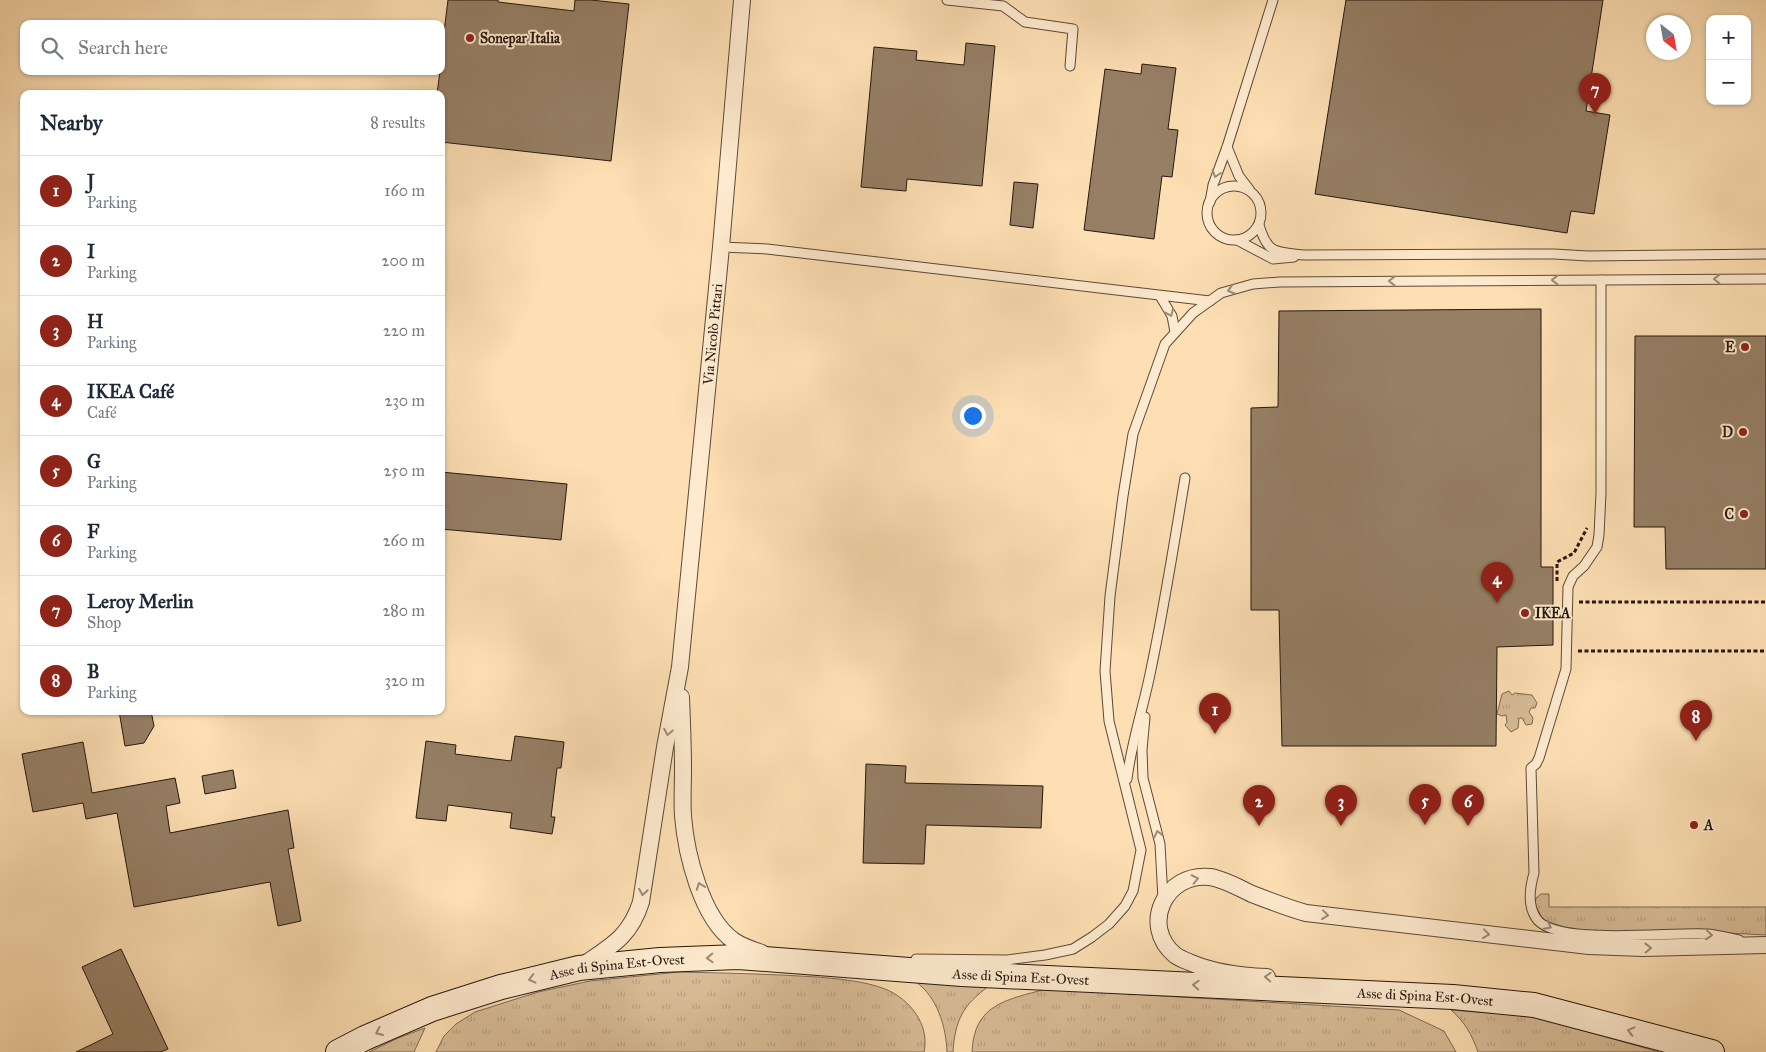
<!DOCTYPE html>
<html lang="en">
<head>
<meta charset="utf-8">
<style>
  :root { --surface:#fff; --page:#f2f2f3; --text:#1f2937; --muted:#747a83; --line:#e0e1e3; --accent:#8f2418 }
  body { margin:0; font-family:"IM FELL Great Primer",serif; background:var(--page); color:var(--text) }
  .controls { position:absolute; right:15px; top:15px; display:grid; overflow:hidden; border-radius:10px; box-shadow:0 1px 4px #0004 }
  .controls button { width:45px; height:45px; display:grid; place-items:center; padding:0; border:0; border-bottom:1px solid var(--line); background:var(--surface); color:var(--text); font:25px sans-serif }
  .compass { position:absolute; left:1646px; top:15px; width:45px; height:45px; border-radius:50%; background:var(--surface); box-shadow:0 1px 4px #0004; rotate:149deg }
  .you { position:absolute; left:972px; top:415px; width:18px; height:18px; margin:-12px; border:4px solid #fff; border-radius:50%; background:#1a73e8; box-shadow:0 0 0 8px #1a73e833 }
  .badge { display:grid; place-items:center; width:32px; height:32px; border-radius:50%; background:var(--accent); color:#fff; font-size:16px; font-weight:700 }
  .pin { position:absolute; translate:-50% -41px; filter:drop-shadow(0 1px 2px #0008) }
  .pin::after { content:''; position:absolute; top:26px; width:18px; height:15px; background:inherit; clip-path:polygon(0 0,100% 0,50% 100%) }
  .list { margin:0; padding:0; list-style:none }
  h2 { display:flex; justify-content:space-between; align-items:center; height:65px; margin:0; padding:0 20px; font-size:21px }
  h2 small { font-size:16px; font-weight:400; color:var(--muted) }
  .list li { display:grid; grid-template-columns:32px 1fr auto; gap:15px; align-items:center; box-sizing:border-box; height:70px; padding:0 20px; border-top:1px solid var(--line) }
  .list b { display:block; font-size:19px; white-space:nowrap }
  .list p { margin:0; font-size:16px; white-space:nowrap; color:var(--muted) }
  .list em { font-size:16px; font-style:normal; color:var(--muted) }
  .icon { flex:none; width:28px; height:28px; fill:none; stroke:currentColor; stroke-width:2; stroke-linecap:round; stroke-linejoin:round }
  .map { position:relative; flex:none; width:1766px; height:1052px; overflow:hidden }
  .search { position:absolute; background:var(--surface); box-shadow:0 1px 4px #0004; left:20px; top:20px; width:425px; height:55px; display:flex; align-items:center; gap:12px; box-sizing:border-box; padding:0 18px; border-radius:10px; color:var(--muted); font-size:19px }
  .panel { position:absolute; background:var(--surface); box-shadow:0 1px 4px #0004; left:20px; top:90px; width:425px; height:625px; border-radius:10px }
  .map>svg:first-child { display:block }
  .grass { fill:url(#grass-tufts); stroke:#7f6a54 }
  .building { fill:#967f65; stroke:#261710 }
  .lines { fill:none; stroke-linecap:round; stroke-linejoin:round }
  .lane-casing { stroke:#5c4939; stroke-width:11 }
  .street-casing { stroke:#5c4939; stroke-width:18 }
  .secondary-casing { stroke:#261710; stroke-width:26 }
  .path { stroke:#261710; stroke-width:3; stroke-dasharray:4 2.5; stroke-linecap:butt }
  .lane { stroke:#feeace; stroke-width:9 }
  .street { stroke:#feeace; stroke-width:16 }
  .secondary { stroke:#feeace; stroke-width:24 }
  .oneway { stroke:#9d8b78 }
  .poi-dot { fill:#8f2418; stroke:#feeace; stroke-width:2 }
  .labels { text-anchor:middle; dominant-baseline:central; stroke-width:4; stroke-linejoin:round; paint-order:stroke }
  .poi-label { font-size:14px; font-weight:bold; fill:#261710; stroke:#feeace; text-anchor:start }
  .street-label { font-size:14px; fill:#261710; stroke:#feeace }
</style>
</head>
<body>
<div class="map">
<svg width="1766" height="1052" viewBox="0 0 1766 1052">
  <defs>
    <pattern id="grass-tufts" width="24" height="20" patternUnits="userSpaceOnUse" patternTransform="scale(1.25)"><rect width="24" height="20" fill="#d8bd97"/><path d="M3 7l-1-3M5 7V3M7 7l1-3M15 17l-1-3M17 17v-4M19 17l1-3" fill="none" stroke="#b9a281"/></pattern>
  </defs>
  <rect width="100%" height="100%" fill="#fddfb3"/>
  <filter id="stains"><feTurbulence type="fractalNoise" baseFrequency=".004" numOctaves="4"/><feColorMatrix values="0 0 0 0 .2 0 0 0 0 .09 0 0 0 0 .02 0 0 0 .5 -.17"/></filter>
  <radialGradient id="worn" r=".72"><stop offset=".6" stop-color="#630" stop-opacity="0"/><stop offset="1" stop-color="#630" stop-opacity=".3"/></radialGradient>
  <g class="grass">
    <path d="M 1509,691 L 1512,695 L 1515,693 L 1532,695 L 1537,703 L 1535,708 L 1531,708 L 1529,712 L 1533,718 L 1532,724 L 1526,725 L 1522,718 L 1519,718 L 1518,728 L 1511,732 L 1505,725 L 1507,722 L 1506,715 L 1502,716 L 1497,714 L 1502,694 Z"/>
    <path d="M 1541,894 L 1549,894 L 1549,907 L 1766,907 L 1766,935 L 1708,932 L 1607,933 L 1567,928 L 1546,921 L 1541,916 L 1535,904 L 1536,898 Z"/>
    <path d="M 679,972 C 726,973 771,974 817,977 C 840,979 864,981 885,989 C 910,999 930,1025 924,1052 L 436,1052 L 444,1036 L 456,1024 L 475,1012 L 538,992 L 590,981 Z"/>
    <path d="M 916,982 L 989,986 C 963,1005 955,1020 953,1052 L 947,1052 C 946,1026 937,997 916,982 Z"/>
    <path d="M 1046,989 L 1399,1010 L 1444,1031 L 1456,1052 L 972,1052 C 974,1004 1006,1000 1046,989 Z"/>
    <path d="M 1451,1010 L 1532,1016 L 1659,1052 L 1478,1052 C 1472,1035 1465,1022 1451,1010 Z"/>
    <path d="M 425,1028 L 414,1052 L 369,1052 L 398,1038 Z"/>
  </g>
  <g class="building">
    <path d="M 448,0 L 498,0 L 498,2 L 574,11 L 575,0 L 591,0 L 629,4 L 611,161 L 441,142 L 441,94 L 437,94 L 440,71 L 441,71 L 441,56 Z"/>
    <path d="M 1346,0 L 1603,0 L 1586,111 L 1610,115 L 1594,214 L 1571,211 L 1567,233 L 1315,194 Z"/>
    <path d="M 966,43 L 995,46 L 982,186 L 907,179 L 906,191 L 861,187 L 874,47 L 917,51 L 916,60 L 964,65 Z"/>
    <path d="M 1142,64 L 1176,68 L 1168,129 L 1178,130 L 1172,177 L 1162,176 L 1154,239 L 1084,230 L 1105,69 L 1141,74 Z"/>
    <path d="M 1014,182 L 1038,184 L 1033,228 L 1010,225 Z"/>
    <path d="M 1541,309 L 1541,567 L 1553,567 L 1553,645 L 1497,647 L 1496,746 L 1282,746 L 1279,610 L 1251,610 L 1251,408 L 1278,407 L 1279,311 Z"/>
    <path d="M 1635,336 L 1766,336 L 1766,569 L 1666,569 L 1665,527 L 1634,527 Z"/>
    <path d="M 441,472 L 567,484 L 561,540 L 441,529 Z"/>
    <path d="M 119,711 L 151,711 L 154,726 L 144,743 L 125,746 Z"/>
    <path d="M 515,736 L 564,742 L 561,768 L 557,768 L 551,817 L 555,817 L 552,834 L 510,828 L 512,813 L 448,805 L 446,821 L 416,818 L 426,741 L 456,745 L 455,754 L 511,761 Z"/>
    <path d="M 83,742 L 92,793 L 175,778 L 180,803 L 166,806 L 170,833 L 288,810 L 294,848 L 288,849 L 301,921 L 278,926 L 270,882 L 134,907 L 117,813 L 86,819 L 83,803 L 33,812 L 22,754 Z"/>
    <path d="M 866,764 L 906,766 L 905,783 L 1043,786 L 1041,828 L 926,825 L 924,864 L 863,863 Z"/>
    <path d="M 233,770 L 236,788 L 205,794 L 202,776 Z"/>
    <path d="M 121,949 L 168,1049 L 161,1052 L 76,1052 L 113,1034 L 82,967 Z"/>
  </g>
  <g class="lines">
    <defs>
      <g id="lane">
        <path d="M 947,0 L 1003,6 L 1025,22 L 1073,29 L 1070,66"/>
        <path d="M 1227,147 L 1239,176 L 1249,189"/>
        <circle cx="1234" cy="213" r="27"/>
        <path d="M 1210,202 L 1213,185 L 1227,147 L 1273,0"/>
        <path d="M 1259,225 C 1268,255 1276,252 1305,255 L 1554,254 L 1588,256 L 1766,254"/>
        <path d="M 1237,240 L 1273,259 L 1294,257"/>
        <path d="M 721,247 L 767,249 L 1210,301"/>
        <path d="M 1601,280 L 1601,493 L 1599,535 L 1597,547 L 1584,566 L 1573,576 L 1568,587 L 1566,669 L 1539,758 L 1536,764 L 1531,768 L 1534,873 C 1530,887 1527,905 1536,918 C 1554,947 1675,931 1708,934 C 1718,935 1729,938 1739,940"/>
        <path d="M 1160,296 L 1172,316 L 1175,332"/>
        <path d="M 1145,717 L 1142,750 L 1143,778 L 1160,844 L 1163,899"/>
        <path d="M 1127,779 C 1131,744 1143,709 1150,674 C 1164,609 1174,544 1185,478"/>
        <path d="M 916,959 L 1007,960 L 1045,955 L 1073,949 L 1092,937 L 1109,924 L 1125,906 L 1133,891 L 1141,850 L 1109,721 L 1105,671 L 1110,596 L 1123,496 L 1133,434 L 1165,344 L 1193,313 L 1221,293 L 1253,284 L 1280,282 L 1766,279"/>
      </g>
      <g id="street">
        <path d="M 681,697 C 682,721 683,745 683,770 C 683,785 682,801 683,816 C 686,853 701,918 734,941 C 743,947 753,950 762,953"/>
        <path id="s1" d="M 582,966 C 611,946 630,937 641,902 L 665,747 L 680,667 L 721,247 L 742,0"/>
        <path d="M 1267,977 C 1240,976 1214,973 1189,962 C 1184,960 1179,958 1175,955 C 1140,926 1165,872 1210,877 C 1224,879 1239,888 1252,894 C 1270,901 1288,908 1306,913 L 1589,946 L 1643,948 L 1766,945"/>
      </g>
      <g id="secondary">
        <path id="s2" d="M 338,1052 L 365,1038 L 432,1009 L 501,987 L 579,968 L 660,960 L 738,957 L 962,974 L 1453,997 L 1534,1005 L 1712,1052"/>
      </g>
    </defs>
    <use href="#lane" class="lane-casing"/>
    <use href="#street" class="street-casing"/>
    <use href="#secondary" class="secondary-casing"/>
    <g class="path">
      <path d="M 1557,581 L 1557,562 L 1574,553 L 1587,528"/>
      <path d="M 1579,602 L 1766,602"/>
      <path d="M 1578,651 L 1766,651"/>
    </g>
    <use href="#lane" class="lane"/>
    <use href="#street" class="street"/>
    <use href="#secondary" class="secondary"/>
  </g>
  <defs><path id="oneway-chevron" d="M-2-3.5L2.5 0L-2 3.5" fill="none" stroke-width="1.6" stroke-linecap="round" stroke-linejoin="round" transform="scale(1.25)"/></defs>
  <g class="oneway">
    <use href="#oneway-chevron" transform="translate(1216 174) rotate(108)"/>
    <use href="#oneway-chevron" transform="translate(1717 279) rotate(180)"/>
    <use href="#oneway-chevron" transform="translate(1555 280) rotate(180)"/>
    <use href="#oneway-chevron" transform="translate(1392 281) rotate(180)"/>
    <use href="#oneway-chevron" transform="translate(1231 290) rotate(163)"/>
    <use href="#oneway-chevron" transform="translate(1170 313) rotate(66)"/>
    <use href="#oneway-chevron" transform="translate(668 732) rotate(101)"/>
    <use href="#oneway-chevron" transform="translate(1158 834) rotate(-103)"/>
    <use href="#oneway-chevron" transform="translate(1195 879) rotate(-12)"/>
    <use href="#oneway-chevron" transform="translate(700 886) rotate(-110)"/>
    <use href="#oneway-chevron" transform="translate(643 892) rotate(99)"/>
    <use href="#oneway-chevron" transform="translate(1325 915) rotate(7)"/>
    <use href="#oneway-chevron" transform="translate(1548 926) rotate(27)"/>
    <use href="#oneway-chevron" transform="translate(1486 934) rotate(7)"/>
    <use href="#oneway-chevron" transform="translate(1709 935) rotate(5)"/>
    <use href="#oneway-chevron" transform="translate(1648 948) rotate(-1)"/>
    <use href="#oneway-chevron" transform="translate(710 958) rotate(178)"/>
    <use href="#oneway-chevron" transform="translate(1268 977) rotate(-177)"/>
    <use href="#oneway-chevron" transform="translate(532 979) rotate(166)"/>
    <use href="#oneway-chevron" transform="translate(1196 985) rotate(-177)"/>
    <use href="#oneway-chevron" transform="translate(1631 1031) rotate(-165)"/>
    <use href="#oneway-chevron" transform="translate(379 1032) rotate(156)"/>
  </g>
  <g class="poi-dot">
    <circle cx="470" cy="38" r="5"/>
    <circle cx="1745" cy="347" r="5"/>
    <circle cx="1743" cy="432" r="5"/>
    <circle cx="1744" cy="514" r="5"/>
    <circle cx="1525" cy="613" r="5"/>
    <circle cx="1694" cy="825" r="5"/>
  </g>
  <g class="labels">
    <g class="poi-label">
      <text x="480" y="38">Sonepar Italia</text>
      <text x="1735" y="347" text-anchor="end">E</text>
      <text x="1733" y="432" text-anchor="end">D</text>
      <text x="1734" y="514" text-anchor="end">C</text>
      <text x="1535" y="613">IKEA</text>
      <text x="1704" y="825">A</text>
    </g>
    <g class="street-label">
      <text stroke="none"><textPath href="#s1" startOffset="662">Via Nicolò Pittari</textPath></text>
      <text stroke="none"><textPath href="#s2" startOffset="294">Asse di Spina Est-Ovest</textPath></text>
      <text stroke="none"><textPath href="#s2" startOffset="699">Asse di Spina Est-Ovest</textPath></text>
      <text stroke="none"><textPath href="#s2" startOffset="1104">Asse di Spina Est-Ovest</textPath></text>
    </g>
  </g>
  <rect width="100%" height="100%" filter="url(#stains)"/>
  <rect width="100%" height="100%" fill="url(#worn)"/>
</svg>
<div class="controls">
<button>+</button>
<button>−</button>
</div>
<svg class="compass" viewBox="-18 -18 36 36"><path d="M0-13l5 13h-10z" fill="#e53935"/><path d="M0 13l5-13h-10z" fill="#747a83"/></svg>
<div class="you"></div>
<div class="pin badge" style="left:1215px;top:734px">1</div>
<div class="pin badge" style="left:1259px;top:826px">2</div>
<div class="pin badge" style="left:1341px;top:826px">3</div>
<div class="pin badge" style="left:1497px;top:603px">4</div>
<div class="pin badge" style="left:1425px;top:825px">5</div>
<div class="pin badge" style="left:1468px;top:826px">6</div>
<div class="pin badge" style="left:1595px;top:114px">7</div>
<div class="pin badge" style="left:1696px;top:741px">8</div>
<div class="search"><svg class="icon" aria-label="search" viewBox="0 0 24 24"><circle cx="10" cy="10" r="6"/><path d="M15 15l6 6"/></svg>Search here</div>
<section class="panel">
<h2>Nearby<small>8 results</small></h2>
<ul class="list">
<li><span class="badge">1</span><div><b>J</b><p>Parking</p></div><em>160 m</em></li>
<li><span class="badge">2</span><div><b>I</b><p>Parking</p></div><em>200 m</em></li>
<li><span class="badge">3</span><div><b>H</b><p>Parking</p></div><em>220 m</em></li>
<li><span class="badge">4</span><div><b>IKEA Café</b><p>Café</p></div><em>230 m</em></li>
<li><span class="badge">5</span><div><b>G</b><p>Parking</p></div><em>250 m</em></li>
<li><span class="badge">6</span><div><b>F</b><p>Parking</p></div><em>260 m</em></li>
<li><span class="badge">7</span><div><b>Leroy Merlin</b><p>Shop</p></div><em>280 m</em></li>
<li><span class="badge">8</span><div><b>B</b><p>Parking</p></div><em>320 m</em></li>
</ul>
</section>
</div>
</body>
</html>
